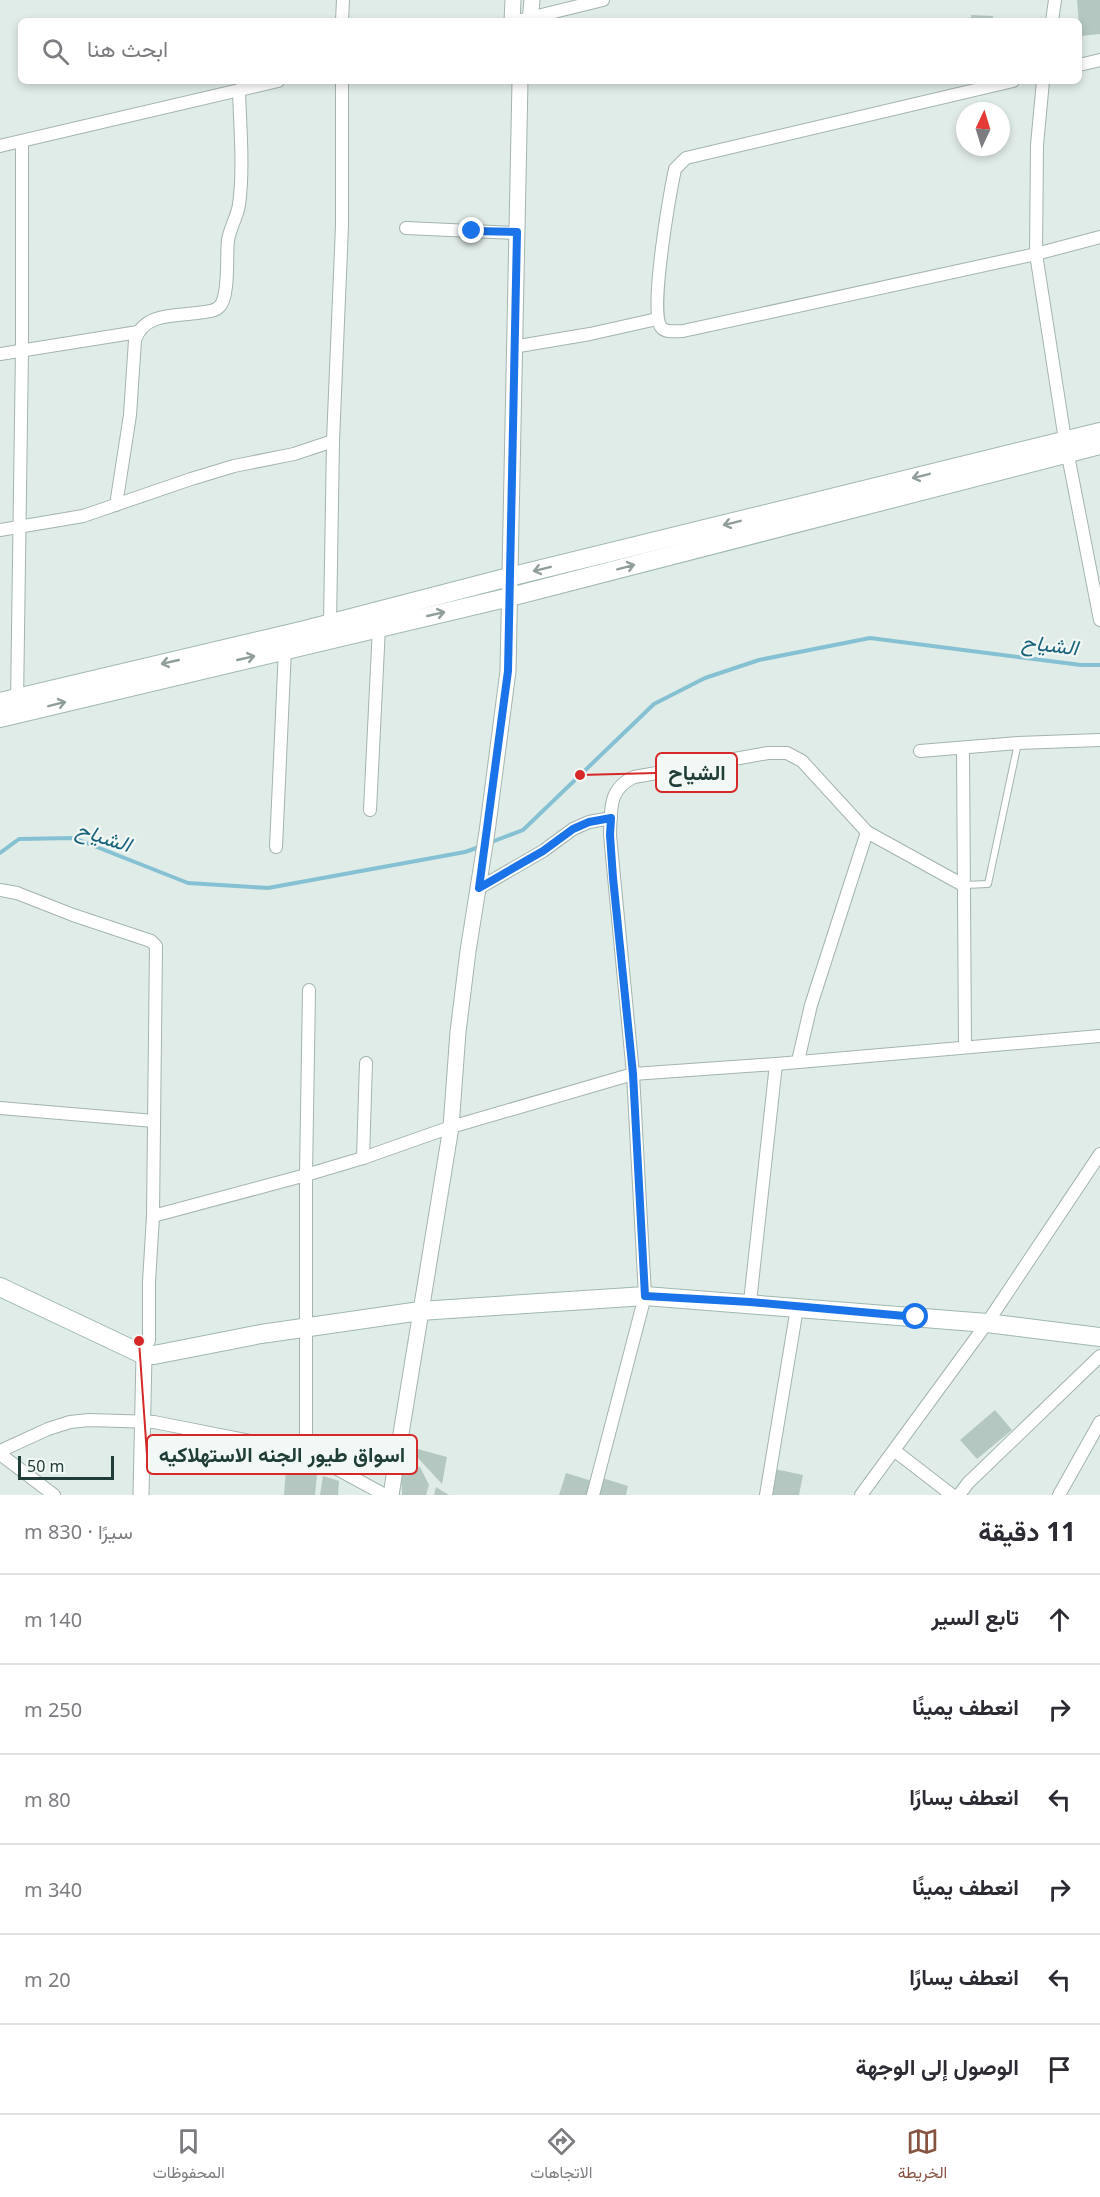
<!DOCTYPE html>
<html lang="ar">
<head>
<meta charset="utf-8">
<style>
  :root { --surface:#fff; --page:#f2f2f3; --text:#2b2b33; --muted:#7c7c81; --line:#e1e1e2; --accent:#875441 }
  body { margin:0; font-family:"Noto Sans",Vazirmatn,sans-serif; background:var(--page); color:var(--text); direction:rtl }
  .compass { position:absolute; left:956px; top:102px; width:54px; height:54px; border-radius:50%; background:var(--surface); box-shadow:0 3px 9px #0003; rotate:4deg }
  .scale { position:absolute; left:18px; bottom:15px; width:96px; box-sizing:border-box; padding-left:6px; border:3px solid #203d37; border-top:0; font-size:16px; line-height:21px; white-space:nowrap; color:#203d37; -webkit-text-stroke:4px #f1f8f5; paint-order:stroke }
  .stop { position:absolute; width:18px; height:18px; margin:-14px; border:4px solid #1a73e8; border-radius:50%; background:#fff }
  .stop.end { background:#1a73e8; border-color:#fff; box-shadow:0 2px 6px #0008 }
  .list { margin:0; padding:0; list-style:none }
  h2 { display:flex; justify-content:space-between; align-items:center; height:78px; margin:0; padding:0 24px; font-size:26px }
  h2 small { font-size:20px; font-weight:400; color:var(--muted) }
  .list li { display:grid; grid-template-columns:39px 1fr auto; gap:18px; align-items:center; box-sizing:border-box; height:90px; padding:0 24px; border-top:2px solid var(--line) }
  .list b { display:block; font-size:22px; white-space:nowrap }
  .list em { font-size:20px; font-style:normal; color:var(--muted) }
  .icon { flex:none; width:33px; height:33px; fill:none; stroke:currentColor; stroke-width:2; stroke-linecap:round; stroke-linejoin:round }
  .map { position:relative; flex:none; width:1100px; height:1495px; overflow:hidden; direction:ltr }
  .search { position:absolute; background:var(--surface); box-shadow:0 3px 9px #0003; left:18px; right:18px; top:18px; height:66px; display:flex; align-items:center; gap:15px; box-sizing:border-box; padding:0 21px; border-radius:9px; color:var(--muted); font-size:22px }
  .sheet { height:618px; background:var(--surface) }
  nav { display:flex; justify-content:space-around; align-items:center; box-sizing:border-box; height:84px; border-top:2px solid var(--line); background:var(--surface); font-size:16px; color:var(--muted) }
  nav a { display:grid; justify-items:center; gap:3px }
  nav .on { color:var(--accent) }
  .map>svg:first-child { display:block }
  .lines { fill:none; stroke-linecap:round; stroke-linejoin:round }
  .stream { stroke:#86c1d3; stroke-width:4 }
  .building { fill:#b5c7c1 }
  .service-casing { stroke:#a3b4af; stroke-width:8 }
  .minor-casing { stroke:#a3b4af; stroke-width:14 }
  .tertiary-casing { stroke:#a3b4af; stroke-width:17 }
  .secondary-casing { stroke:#9eb8b1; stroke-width:20 }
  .service { stroke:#fff; stroke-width:6 }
  .minor { stroke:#fff; stroke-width:12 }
  .tertiary { stroke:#fff; stroke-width:15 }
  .secondary { stroke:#fff; stroke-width:18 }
  .oneway { stroke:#909e9b }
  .route { stroke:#1a73e8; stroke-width:8 }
  .labels { text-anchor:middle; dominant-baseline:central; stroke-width:4.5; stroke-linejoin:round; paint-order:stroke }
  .water-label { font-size:21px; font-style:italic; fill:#18637b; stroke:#f1f8f5 }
  .leader { fill:none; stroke:#d62828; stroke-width:2 }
  .callout-dot { fill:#d62828; stroke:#f1f8f5; stroke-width:2 }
  .callout { fill:#f1f8f5; stroke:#d62828; stroke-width:2 }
  .callout-label { font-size:21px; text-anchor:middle; font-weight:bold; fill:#203d37 }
</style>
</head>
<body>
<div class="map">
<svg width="1100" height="1495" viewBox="0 0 1100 1495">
  <rect width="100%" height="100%" fill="#e0ece7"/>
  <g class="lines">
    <g class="stream">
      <path d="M 489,843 L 523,830 L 654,704 L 705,678 L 759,660 L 870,638 L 1081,665 L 1100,665"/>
      <path d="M 0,853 L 19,839 L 74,838 L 188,883 L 268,888 L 465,852 L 482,846"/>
    </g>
  </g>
  <g class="building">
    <path d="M 1077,0 L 1100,0 L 1100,34 L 1080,36 Z"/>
    <path d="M 971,15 L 993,16 L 993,21 L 971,21 Z"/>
    <path d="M 995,1410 L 1012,1430 L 977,1459 L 960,1440 Z"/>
    <path d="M 407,1446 L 447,1457 L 442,1484 Z"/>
    <path d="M 287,1457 L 318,1465 L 315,1495 L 284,1495 Z"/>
    <path d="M 401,1462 L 420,1467 L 429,1485 L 426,1495 L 402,1495 Z"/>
    <path d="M 775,1469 L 803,1475 L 799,1495 L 770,1495 Z"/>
    <path d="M 566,1473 L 592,1481 L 588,1495 L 559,1495 Z"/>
    <path d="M 323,1476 L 339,1481 L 338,1495 L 320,1495 Z"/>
    <path d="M 602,1478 L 628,1486 L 626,1495 L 597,1495 Z"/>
    <path d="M 436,1487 L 449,1495 L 434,1495 Z"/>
  </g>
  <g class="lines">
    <defs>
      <path id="service" d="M 964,885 L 988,884 L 1018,743"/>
      <g id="minor">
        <path d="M 342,21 L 343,0"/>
        <path d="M 517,21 L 603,0"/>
        <path d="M 1052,21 L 1055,0"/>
        <path d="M 1079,65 L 1100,60"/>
        <path d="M 1013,81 L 686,158 L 675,169 C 670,193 649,311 661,327 C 665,333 676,331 683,331 L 1036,254 L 1100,237"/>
        <path d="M 1043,81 L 1037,145 L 1036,254 L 1065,440 L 1100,620"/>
        <path d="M 0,146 L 278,81"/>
        <path d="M 406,228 L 517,233"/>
        <path d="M 513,347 L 590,334 L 657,319"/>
        <path d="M 0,354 L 138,332"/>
        <path d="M 116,505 L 130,415 L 135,340 C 144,313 174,316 197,313 C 204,312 214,312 219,307 C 230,297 226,255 228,240 C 230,228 237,217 239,205 C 244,168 240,128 239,90"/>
        <path d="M 0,530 L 83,516 L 191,479 L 234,466 L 294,454 L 333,441 L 342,226 L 342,81"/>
        <path d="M 330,624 L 333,441"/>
        <path d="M 17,703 L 22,349 L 22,142"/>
        <path d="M 963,749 L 965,1046"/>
        <path d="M 920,751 L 1018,743 L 1100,740"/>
        <path d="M 370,810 L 379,627"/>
        <path d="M 276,847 L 285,649"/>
        <path d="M 479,888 L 543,851 L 573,829 L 589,822 L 611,818"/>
        <path d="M 0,890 L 17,893 L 73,915 L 151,941 L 156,946 L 153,1216 L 149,1282 L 149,1340 L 144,1355"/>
        <path d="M 798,1061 L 811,1005 L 867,832"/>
        <path d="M 0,1108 L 154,1121"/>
        <path d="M 363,1158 L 366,1063"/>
        <path d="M 153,1216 L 306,1175 L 363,1158 L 451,1127 L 633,1074 L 776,1064 L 1100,1036"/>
        <path d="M 750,1302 L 776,1064"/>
        <path d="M 0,1451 L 48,1429 L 70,1422 L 89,1420 L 154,1422 L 306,1452 L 385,1495"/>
        <path d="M 895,1451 L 952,1495"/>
        <path d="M 306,1452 L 306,1175 L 309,990"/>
        <path d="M 0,1454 L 54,1495"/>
        <path d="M 593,1495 L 645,1296 L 633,1074 L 610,835 C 611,810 608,789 634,777 L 768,753 L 787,753 L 802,761 L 867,832 L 963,885"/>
        <path d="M 766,1495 L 797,1308"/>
        <path d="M 861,1495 L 987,1323 L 1100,1154"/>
        <path d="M 959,1495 L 968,1483 L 1100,1356"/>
        <path d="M 1059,1495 L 1100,1422"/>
      </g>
      <g id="tertiary">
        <path d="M 512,21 L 513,0"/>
        <path d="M 530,21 L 532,0"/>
        <path d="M 141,1495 L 144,1355"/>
        <path d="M 391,1495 L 451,1127 L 458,1032 L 468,951 L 487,832 L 508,671 L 520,81"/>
      </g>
      <g id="secondary">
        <path d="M 0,702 L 305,630 L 509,577 L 1100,432"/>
        <path d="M 0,718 L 510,597 L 1100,445"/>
        <path d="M 0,1287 L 144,1355 L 154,1355 L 261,1334 L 420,1311 L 645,1296 L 987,1323 L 1100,1337"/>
      </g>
    </defs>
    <use href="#service" class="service-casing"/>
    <use href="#minor" class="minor-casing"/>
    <use href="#tertiary" class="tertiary-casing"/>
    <use href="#secondary" class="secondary-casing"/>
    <use href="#service" class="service"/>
    <use href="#minor" class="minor"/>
    <use href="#tertiary" class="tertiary"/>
    <use href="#secondary" class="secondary"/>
  </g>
  <defs><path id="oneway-shaft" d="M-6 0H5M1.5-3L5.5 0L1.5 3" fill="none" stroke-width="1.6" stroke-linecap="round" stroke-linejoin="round" transform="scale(1.5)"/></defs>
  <g class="oneway">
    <use href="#oneway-shaft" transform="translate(921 476) rotate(166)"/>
    <use href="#oneway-shaft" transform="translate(732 523) rotate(166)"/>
    <use href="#oneway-shaft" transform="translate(626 567) rotate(-15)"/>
    <use href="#oneway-shaft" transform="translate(542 569) rotate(166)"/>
    <use href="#oneway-shaft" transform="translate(436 614) rotate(-13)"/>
    <use href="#oneway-shaft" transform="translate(246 658) rotate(-13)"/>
    <use href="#oneway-shaft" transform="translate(170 662) rotate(167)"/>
    <use href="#oneway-shaft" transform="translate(57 704) rotate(-14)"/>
  </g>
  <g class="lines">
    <path class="route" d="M 472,231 L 517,232 L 508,671 L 479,888 L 543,851 L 573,829 L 589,822 L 611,818 L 610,835 L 613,878 L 633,1074 L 645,1296 L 750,1302 L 916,1317"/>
  </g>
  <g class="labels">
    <g class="water-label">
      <text transform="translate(1050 644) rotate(7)">الشياح</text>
      <text transform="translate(104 836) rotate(18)">الشياح</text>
    </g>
  </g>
  <path class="leader" d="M580 775L656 773M139 1341L147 1455"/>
  <g class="callout-dot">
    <circle cx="580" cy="775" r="6"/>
    <circle cx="139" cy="1341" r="6"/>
  </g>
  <g class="callout">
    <rect x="656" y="753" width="81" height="39" rx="6"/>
    <rect x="147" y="1435" width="270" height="39" rx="6"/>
  </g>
  <g class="callout-label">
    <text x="697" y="780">الشياح</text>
    <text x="282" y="1462">اسواق طيور الجنه الاستهلاكيه</text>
  </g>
</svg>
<svg class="compass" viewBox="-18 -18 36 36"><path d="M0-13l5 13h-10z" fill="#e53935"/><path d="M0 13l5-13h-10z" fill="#7c7c81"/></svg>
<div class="scale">50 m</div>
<div class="stop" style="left:916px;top:1317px"></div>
<div class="stop end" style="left:472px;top:231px"></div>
<div class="search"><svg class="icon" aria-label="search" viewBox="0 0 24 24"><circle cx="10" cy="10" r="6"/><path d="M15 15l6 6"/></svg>ابحث هنا</div>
</div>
<section class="sheet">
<h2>11 دقيقة<small>سيرًا · 830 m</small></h2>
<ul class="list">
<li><svg class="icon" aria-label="ahead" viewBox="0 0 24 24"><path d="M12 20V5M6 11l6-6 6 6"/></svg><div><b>تابع السير</b></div><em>140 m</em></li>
<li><svg class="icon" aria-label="right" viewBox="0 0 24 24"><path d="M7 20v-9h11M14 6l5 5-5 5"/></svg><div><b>انعطف يمينًا</b></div><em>250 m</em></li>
<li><svg class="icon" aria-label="left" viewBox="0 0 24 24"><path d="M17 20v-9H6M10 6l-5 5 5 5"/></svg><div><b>انعطف يسارًا</b></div><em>80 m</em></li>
<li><svg class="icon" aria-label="right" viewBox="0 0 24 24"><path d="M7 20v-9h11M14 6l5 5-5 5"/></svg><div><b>انعطف يمينًا</b></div><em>340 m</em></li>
<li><svg class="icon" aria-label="left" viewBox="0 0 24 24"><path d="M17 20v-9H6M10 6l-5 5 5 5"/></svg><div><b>انعطف يسارًا</b></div><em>20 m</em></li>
<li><svg class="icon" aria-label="arrive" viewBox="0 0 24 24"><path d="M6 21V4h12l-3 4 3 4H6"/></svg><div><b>الوصول إلى الوجهة</b></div></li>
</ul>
</section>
<nav>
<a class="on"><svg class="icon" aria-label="map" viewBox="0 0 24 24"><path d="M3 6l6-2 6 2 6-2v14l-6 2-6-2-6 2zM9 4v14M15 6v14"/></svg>الخريطة</a>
<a><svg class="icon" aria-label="directions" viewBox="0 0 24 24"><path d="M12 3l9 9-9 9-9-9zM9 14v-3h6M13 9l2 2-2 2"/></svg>الاتجاهات</a>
<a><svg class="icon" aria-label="saved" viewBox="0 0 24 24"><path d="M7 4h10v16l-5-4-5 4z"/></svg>المحفوظات</a>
</nav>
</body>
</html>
